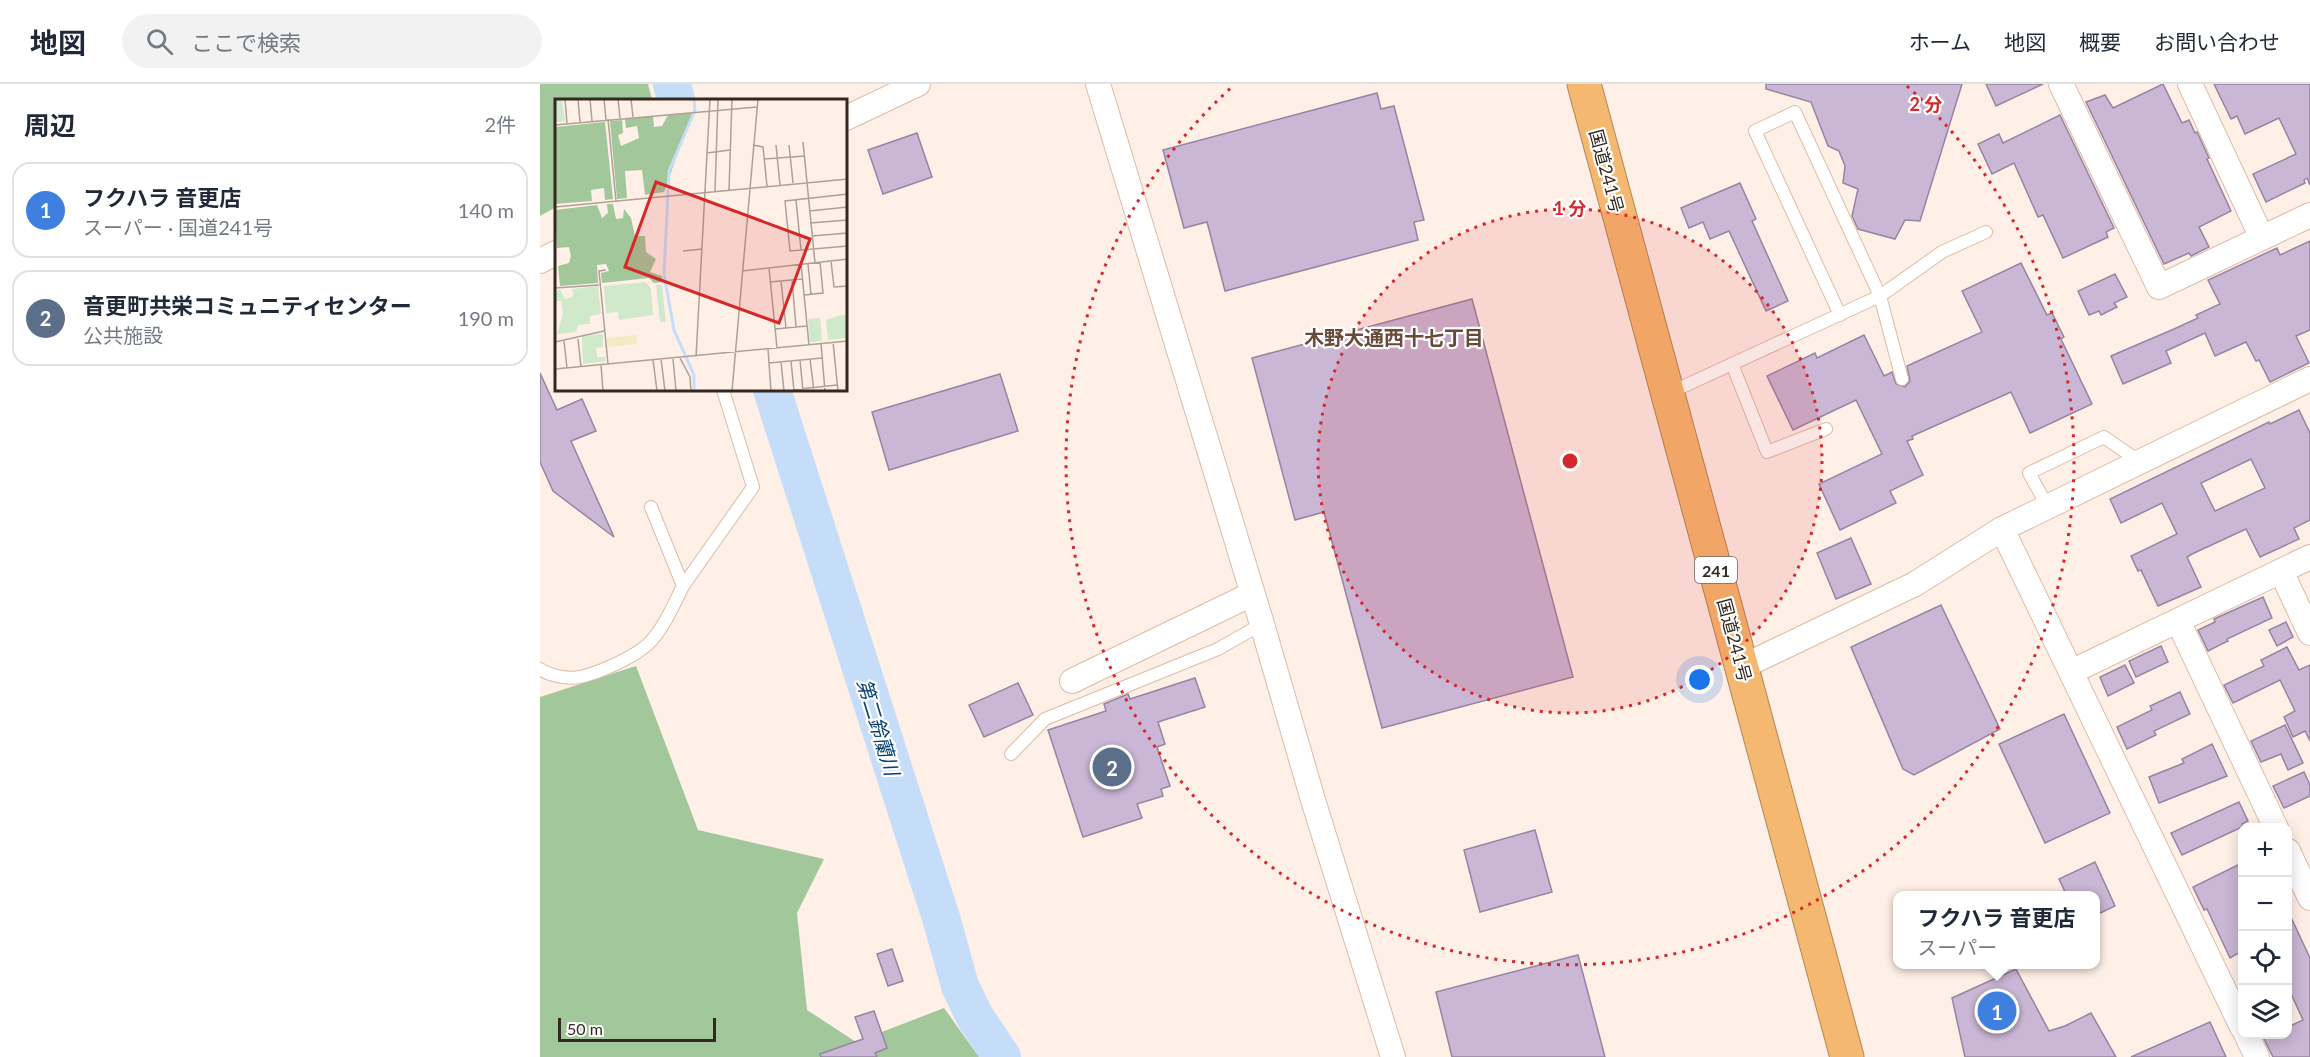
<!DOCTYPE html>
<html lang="ja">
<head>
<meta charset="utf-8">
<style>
  :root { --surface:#fff; --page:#f2f2f3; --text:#1f2937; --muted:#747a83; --line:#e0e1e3; --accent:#1a73e8 }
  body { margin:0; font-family:Lato,"Noto Sans JP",sans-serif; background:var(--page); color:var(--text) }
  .controls { position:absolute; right:18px; bottom:18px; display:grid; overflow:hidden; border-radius:12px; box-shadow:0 3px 15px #0003 }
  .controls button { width:54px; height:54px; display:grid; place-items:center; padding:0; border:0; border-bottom:2px solid var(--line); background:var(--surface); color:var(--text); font:30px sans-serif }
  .scale { position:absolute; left:18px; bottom:15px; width:158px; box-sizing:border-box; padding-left:6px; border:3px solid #352820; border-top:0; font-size:16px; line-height:21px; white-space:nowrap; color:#352820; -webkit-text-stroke:4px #fff; paint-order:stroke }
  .you { position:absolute; left:1160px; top:596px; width:21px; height:21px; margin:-15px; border:4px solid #fff; border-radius:50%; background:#1a73e8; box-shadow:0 0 0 9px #1a73e833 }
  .badge { display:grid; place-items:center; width:39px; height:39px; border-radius:50%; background:var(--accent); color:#fff; font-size:20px; font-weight:700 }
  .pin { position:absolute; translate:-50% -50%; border:3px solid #fff; box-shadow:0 2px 6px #0006 }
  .popup { position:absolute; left:1353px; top:807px; width:207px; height:78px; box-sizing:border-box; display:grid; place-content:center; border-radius:12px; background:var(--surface); filter:drop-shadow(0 2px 4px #0005); font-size:20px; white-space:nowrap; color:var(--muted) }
  .popup b { font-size:22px; color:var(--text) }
  .popup::after { content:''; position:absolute; left:50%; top:100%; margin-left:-12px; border:12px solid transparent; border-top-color:var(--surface) }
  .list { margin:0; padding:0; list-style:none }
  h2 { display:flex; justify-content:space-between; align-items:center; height:78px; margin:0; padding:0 24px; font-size:26px }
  h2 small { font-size:20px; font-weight:400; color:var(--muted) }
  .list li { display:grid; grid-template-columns:39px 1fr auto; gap:18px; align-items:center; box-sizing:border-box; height:96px; margin:0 12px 12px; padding:0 12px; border:2px solid var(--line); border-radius:18px }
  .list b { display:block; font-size:22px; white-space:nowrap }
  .list p { margin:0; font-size:20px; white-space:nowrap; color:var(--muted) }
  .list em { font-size:20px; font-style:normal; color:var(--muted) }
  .icon { flex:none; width:33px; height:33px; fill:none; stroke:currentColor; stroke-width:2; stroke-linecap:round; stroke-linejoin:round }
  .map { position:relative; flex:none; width:1770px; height:973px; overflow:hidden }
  header { display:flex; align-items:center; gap:36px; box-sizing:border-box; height:84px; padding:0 30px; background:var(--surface); border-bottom:2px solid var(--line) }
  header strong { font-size:28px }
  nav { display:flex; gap:33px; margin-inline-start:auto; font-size:21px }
  .search { width:420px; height:54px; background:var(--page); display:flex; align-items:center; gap:15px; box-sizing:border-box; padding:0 21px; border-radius:33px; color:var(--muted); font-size:22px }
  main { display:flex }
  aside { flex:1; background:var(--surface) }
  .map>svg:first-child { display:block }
  .forest { fill:#a1c79a }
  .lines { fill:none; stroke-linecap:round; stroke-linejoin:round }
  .river { stroke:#c5ddf8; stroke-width:38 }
  .building { fill:#cab6d5; stroke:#9784a1; stroke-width:1.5; fill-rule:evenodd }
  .lane-casing { stroke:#dcbca6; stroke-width:14 }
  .street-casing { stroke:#dcbca6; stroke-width:26 }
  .highway-casing { stroke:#b28654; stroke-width:35 }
  .lane { stroke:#fff; stroke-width:12 }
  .street { stroke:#fff; stroke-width:24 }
  .highway { stroke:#f5b870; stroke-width:33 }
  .ring { fill:none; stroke:#d62828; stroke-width:3; stroke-dasharray:3 6 }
  .labels { text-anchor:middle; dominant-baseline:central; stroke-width:4.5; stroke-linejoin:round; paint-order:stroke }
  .shield { fill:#fff; stroke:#726863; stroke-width:1.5 }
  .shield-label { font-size:16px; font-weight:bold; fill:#352820 }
  .street-label { font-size:18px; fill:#352820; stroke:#fff }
  .neighbourhood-label { font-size:20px; font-weight:bold; fill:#674b38; stroke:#fff }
  .water-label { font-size:20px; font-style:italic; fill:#064276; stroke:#fff }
  .inset-river { fill:none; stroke:#c5ddf8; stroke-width:3 }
  .inset-road { fill:none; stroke:#aea097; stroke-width:1.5 }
  .view { fill:#d62828; fill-opacity:0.15; stroke:#d62828; stroke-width:3 }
  .inset-edge { fill:none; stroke:#352820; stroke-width:3 }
  .centre { fill:#d62828; stroke:#fff; stroke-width:3 }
  .ring-label { font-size:18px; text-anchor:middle; font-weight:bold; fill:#d62828; stroke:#fff; stroke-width:4.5; stroke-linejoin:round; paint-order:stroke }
</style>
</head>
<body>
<header>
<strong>地図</strong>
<div class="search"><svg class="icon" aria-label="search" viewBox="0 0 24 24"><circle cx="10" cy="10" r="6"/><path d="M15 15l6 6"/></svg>ここで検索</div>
<nav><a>ホーム</a><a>地図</a><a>概要</a><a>お問い合わせ</a></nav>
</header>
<main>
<aside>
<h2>周辺<small>2件</small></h2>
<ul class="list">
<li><span class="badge" style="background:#3f7fe0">1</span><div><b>フクハラ 音更店</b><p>スーパー · 国道241号</p></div><em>140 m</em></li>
<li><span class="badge" style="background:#5c6f8a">2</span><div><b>音更町共栄コミュニティセンター</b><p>公共施設</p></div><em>190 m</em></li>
</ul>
</aside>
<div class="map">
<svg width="1770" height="973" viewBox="0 0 1770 973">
  <rect width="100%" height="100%" fill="#fef0e7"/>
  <g class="forest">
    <path d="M 0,0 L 108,0 L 112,16 L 16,16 L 16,123 L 0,132 Z"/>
    <path d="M 96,582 L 158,746 L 284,775 L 257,829 L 267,926 L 316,958 L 404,924 L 439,973 L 0,973 L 0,613 Z"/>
  </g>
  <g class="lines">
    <g class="river">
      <path d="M 132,0 L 136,16"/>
      <path d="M 232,306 L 402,837 L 420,902 L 435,933 L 462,973"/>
    </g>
  </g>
  <g class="building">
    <path d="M 1226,0 L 1422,0 L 1380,137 L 1365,136 L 1355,155 L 1318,145 L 1312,132 L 1318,105 L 1303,99 L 1305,82 L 1299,67 L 1288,62 L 1271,18 L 1226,5 Z"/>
    <path d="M 1446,0 L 1503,0 L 1456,22 Z"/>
    <path d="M 1623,0 L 1642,39 L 1649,36 L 1655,49 L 1657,48 L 1669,74 L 1667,75 L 1691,127 L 1659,143 L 1669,163 L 1651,172 L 1649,169 L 1624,180 L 1546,18 L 1565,11 L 1573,24 Z"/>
    <path d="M 1674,0 L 1770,0 L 1770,101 L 1767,94 L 1764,96 L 1765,99 L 1726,118 L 1713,90 L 1756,70 L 1739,34 L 1705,50 L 1697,32 L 1691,35 Z"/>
    <path d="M 837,9 L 841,25 L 854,22 L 884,136 L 874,138 L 878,156 L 685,207 L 667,138 L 644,144 L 623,66 Z"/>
    <path d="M 1520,31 L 1574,144 L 1566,148 L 1568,153 L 1523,174 L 1503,131 L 1498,133 L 1474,79 L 1452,90 L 1438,60 L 1459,50 L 1463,59 Z"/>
    <path d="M 377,49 L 392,93 L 343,110 L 328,66 Z"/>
    <path d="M 1200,99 L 1216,135 L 1212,137 L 1248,217 L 1226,227 L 1189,147 L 1170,155 L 1163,138 L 1149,144 L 1141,124 Z"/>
    <path d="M 1770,157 L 1770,246 L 1756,252 L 1769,279 L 1730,298 L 1719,276 L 1716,277 L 1706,258 L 1675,272 L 1665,249 L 1626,267 L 1631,279 L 1583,300 L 1571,272 L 1634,245 L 1658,234 L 1656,231 L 1680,220 L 1668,196 L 1737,164 L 1740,171 Z"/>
    <path d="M 1481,179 L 1507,231 L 1512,229 L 1524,253 L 1521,255 L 1552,320 L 1490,349 L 1471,308 L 1372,352 L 1373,355 L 1367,357 L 1383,391 L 1350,407 L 1356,419 L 1300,446 L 1279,400 L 1342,370 L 1316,316 L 1253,346 L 1227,292 L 1275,269 L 1277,274 L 1324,251 L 1344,292 L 1352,288 L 1356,300 L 1365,303 L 1370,297 L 1367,282 L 1442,248 L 1422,207 Z"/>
    <path d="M 1575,190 L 1587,213 L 1574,219 L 1577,223 L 1561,231 L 1559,227 L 1549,231 L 1538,207 Z"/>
    <path d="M 932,215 L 1033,593 L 842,644 L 784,428 L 755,436 L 712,274 Z"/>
    <path d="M 0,289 L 17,326 L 42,315 L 56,347 L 31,357 L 74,453 L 13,407 L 0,378 Z"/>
    <path d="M 460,290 L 478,347 L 349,386 L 332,328 Z"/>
    <path d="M 1759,326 L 1770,349 L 1770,436 L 1754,444 L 1759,455 L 1720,473 L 1706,445 L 1652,470 L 1647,473 L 1661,503 L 1618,522 L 1601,486 L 1598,487 L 1591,472 L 1637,450 L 1622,419 L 1581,439 L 1570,415 L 1729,338 L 1730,340 ZM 1711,375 L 1725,404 L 1675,427 L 1661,399 Z"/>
    <path d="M 1311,454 L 1331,500 L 1296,515 L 1277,469 Z"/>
    <path d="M 1723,513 L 1732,534 L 1687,555 L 1688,557 L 1668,567 L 1658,546 L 1675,538 L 1674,535 Z"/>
    <path d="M 1401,521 L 1460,645 L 1374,691 L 1363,685 L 1311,563 Z"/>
    <path d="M 1746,538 L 1753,553 L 1737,562 L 1729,546 Z"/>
    <path d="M 1621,562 L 1628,578 L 1596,593 L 1589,577 Z"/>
    <path d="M 1747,563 L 1759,586 L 1770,581 L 1770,657 L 1765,647 L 1753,653 L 1744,633 L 1755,627 L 1740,596 L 1693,619 L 1684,601 L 1724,582 L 1721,576 Z"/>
    <path d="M 1585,581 L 1594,599 L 1568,612 L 1560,593 Z"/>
    <path d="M 655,594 L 665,623 L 618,638 L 625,660 L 617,663 L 630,702 L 621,705 L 623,712 L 597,720 L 602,734 L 543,753 L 508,646 L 566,627 L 564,620 L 588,610 L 590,615 Z"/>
    <path d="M 478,599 L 493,631 L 444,653 L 429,621 Z"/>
    <path d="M 1640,608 L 1650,630 L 1614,647 L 1616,651 L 1587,665 L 1577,643 L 1612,626 L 1610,622 Z"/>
    <path d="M 1524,630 L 1570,729 L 1505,759 L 1459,660 Z"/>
    <path d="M 1745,641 L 1763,679 L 1748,686 L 1741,670 L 1721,678 L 1711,657 Z"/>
    <path d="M 1672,660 L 1687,692 L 1619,719 L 1609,693 L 1644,679 L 1642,675 Z"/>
    <path d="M 1764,688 L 1770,701 L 1770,712 L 1744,724 L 1733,702 Z"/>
    <path d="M 1699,718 L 1708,737 L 1702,740 L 1702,743 L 1642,771 L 1631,749 Z"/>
    <path d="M 995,746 L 1012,808 L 940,828 L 924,766 Z"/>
    <path d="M 1555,778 L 1575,822 L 1556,831 L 1556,812 L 1527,812 L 1519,795 Z"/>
    <path d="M 1702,779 L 1702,867 L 1690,874 L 1667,825 L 1664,826 L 1653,803 Z"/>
    <path d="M 1748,827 L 1770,874 L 1770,973 L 1733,973 L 1722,951 L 1748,951 L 1748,943 L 1763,936 L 1748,903 Z"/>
    <path d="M 352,865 L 363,897 L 348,902 L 337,870 Z"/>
    <path d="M 1038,871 L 1065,973 L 912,973 L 896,908 Z"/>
    <path d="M 1476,885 L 1509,947 L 1525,942 L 1551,929 L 1576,973 L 1425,973 L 1412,914 Z"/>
    <path d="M 334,927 L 347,964 L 335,969 L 337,973 L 281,973 L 280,970 L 323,955 L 315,933 Z"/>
    <path d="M 1670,938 L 1686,973 L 1591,973 Z"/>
  </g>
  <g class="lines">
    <defs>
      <g id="lane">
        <path d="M 1192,280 L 1227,368 L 1286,345"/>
        <path d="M 1362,295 L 1340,212 L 1402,168 L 1446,148"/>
        <path d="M 1129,309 L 1340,212 L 1255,28 L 1215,47 L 1300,231"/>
        <path d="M 111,423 L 143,502 L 213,403 L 183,306"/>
        <path d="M 1508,423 L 1489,389 L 1564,353 L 1600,378"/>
        <path d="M 0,585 C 10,592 28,595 40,593 C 59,589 92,574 107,561 C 122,548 134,520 143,502"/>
        <path d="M 471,670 L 505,635 L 678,565 L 722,540"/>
      </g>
      <g id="street">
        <path d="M 558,0 L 722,540 L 773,716 L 853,973"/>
        <path d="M 1521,0 L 1619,203 L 1770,131"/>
        <path d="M 1650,0 L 1722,154"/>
        <path d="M 306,34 L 378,0"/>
        <path d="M 0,177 L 16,169"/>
        <path d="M 1462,445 L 1702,943"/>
        <path d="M 1741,487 L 1770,549"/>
        <path d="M 1638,537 L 1736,744"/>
        <path d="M 1202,583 L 1375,500 L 1462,445 L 1770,295"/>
        <path d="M 1531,588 L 1770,473"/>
        <path d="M 532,597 L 712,510"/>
        <path d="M 1748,767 L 1770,814"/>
        <path d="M 1706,950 L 1717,973"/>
      </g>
      <path id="highway" d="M 1044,0 L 1307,973"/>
    </defs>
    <use href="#lane" class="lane-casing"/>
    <use href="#street" class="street-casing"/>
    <use href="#highway" class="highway-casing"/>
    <use href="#lane" class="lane"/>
    <use href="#street" class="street"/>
    <use href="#highway" class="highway"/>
  </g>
  <circle cx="1030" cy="377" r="252" fill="#d62828" fill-opacity=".12"/>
  <g class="ring">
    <circle cx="1030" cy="377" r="252"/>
    <path d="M1367 2A504 504 0 1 1 693 2"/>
  </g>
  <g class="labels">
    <rect class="shield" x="1155" y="473" width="42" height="26" rx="4.5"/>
    <g class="shield-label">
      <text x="1176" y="486">241</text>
    </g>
    <g class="street-label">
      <text transform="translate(1067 87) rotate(75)">国道241号</text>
      <text transform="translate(1195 556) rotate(75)">国道241号</text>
    </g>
    <g class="neighbourhood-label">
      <text x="854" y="253">木野大通西十七丁目</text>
    </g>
    <g class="water-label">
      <text transform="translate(339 643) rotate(73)">第二鈴蘭川</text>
    </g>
  </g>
  <g transform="translate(15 15)">
    <rect width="292" height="292" fill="#fef0e7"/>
    <path d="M 0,0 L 7,0 L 10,22 L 0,23 ZM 90,183 L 96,189 L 98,216 L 64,221 L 63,213 L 51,214 L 49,187 ZM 101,186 L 107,186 L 111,223 L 105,223 ZM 43,187 L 46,215 L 35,217 L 35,225 L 23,226 L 21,233 L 2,235 L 8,215 L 6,202 L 0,202 L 0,193 L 5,190 L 10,200 L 18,198 L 17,190 ZM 286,216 L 292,216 L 292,239 L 273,241 L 271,221 ZM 265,219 L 267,242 L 255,243 L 253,220 ZM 48,235 L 48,248 L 41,249 L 42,258 L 50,258 L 51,262 L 28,265 L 27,237 Z" fill="#cfe9ca"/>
    <path d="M 137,14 L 109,93 L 90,96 L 87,71 L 70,72 L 72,99 L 62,100 L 55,22 L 67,21 L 68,34 L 63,36 L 66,47 L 84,39 L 82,27 L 71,29 L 70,20 L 98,17 L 99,28 L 107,27 L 113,16 ZM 50,23 L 58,100 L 50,101 L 49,89 L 36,91 L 37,102 L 0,105 L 0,28 ZM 52,105 L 58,105 L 61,120 L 68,119 L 69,110 L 76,119 L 80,137 L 90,137 L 91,153 L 101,160 L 95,173 L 107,177 L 108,183 L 99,184 L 94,179 L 47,184 L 46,174 L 54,172 L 51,165 L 42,166 L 43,184 L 5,187 L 3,167 L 14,164 L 16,157 L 14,148 L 2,149 L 0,111 L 42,106 L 47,119 L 53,114 Z" fill="#a1c79a"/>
    <path d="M 81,236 L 82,245 L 53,248 L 52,239 Z" fill="#f4eac4"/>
    <path class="inset-river" d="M 139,0 L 140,11 L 114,72 L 109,175 L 119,231 L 139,276 L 139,292"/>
    <path class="inset-road" d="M 10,0 L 12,24M 23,0 L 25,23M 35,0 L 37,22M 49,0 L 51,21M 63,0 L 65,19M 76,0 L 78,18M 243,0 L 262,0M 53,20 L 61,102M 0,26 L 202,8M 248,43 L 260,164M 198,46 L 208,48 L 212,87M 221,46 L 225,86M 234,46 L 238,84M 152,54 L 175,51M 209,60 L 250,57M 174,91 L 177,0M 160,93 L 163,0M 293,95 L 230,102 L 235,152 L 293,147M 241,101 L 246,151M 0,108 L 293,80M 254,112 L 293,108M 255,124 L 293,121M 257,137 L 293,134M 128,152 L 147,150M 276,162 L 279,188 L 293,187M 246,165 L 254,246M 253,165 L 256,195M 214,169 L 222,249M 51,171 L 44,172 L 53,265M 187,172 L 293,160M 237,181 L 241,228M 226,182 L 231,229M 215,183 L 247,180M 0,189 L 44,186M 249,196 L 268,194 L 265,163M 220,230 L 252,227M 23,240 L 26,268M 9,242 L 12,269M 0,243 L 49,232M 278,243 L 283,292M 266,245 L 270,292M 213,250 L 216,292M 141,258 L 155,0M 125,259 L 135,278 L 136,292M 106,260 L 110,292M 118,260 L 121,292M 255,260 L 259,292M 98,261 L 102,292M 245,261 L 248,292M 236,262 L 239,292M 226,263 L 229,292M 214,264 L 267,259M 46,266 L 48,292M 0,270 L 293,242M 177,292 L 203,0M 227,292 L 282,286"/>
    <path class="view" d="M 101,83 L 255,140 L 224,224 L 70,168 Z"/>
    <rect width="292" height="292" class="inset-edge"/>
  </g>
  <circle cx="1030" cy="377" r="9" class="centre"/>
  <g class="ring-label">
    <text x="1386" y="27">2 分</text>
    <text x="1030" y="131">1 分</text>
  </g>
</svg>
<div class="controls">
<button>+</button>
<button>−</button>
<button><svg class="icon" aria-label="locate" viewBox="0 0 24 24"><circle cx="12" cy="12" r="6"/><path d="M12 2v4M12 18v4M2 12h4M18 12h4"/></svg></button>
<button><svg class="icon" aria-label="layers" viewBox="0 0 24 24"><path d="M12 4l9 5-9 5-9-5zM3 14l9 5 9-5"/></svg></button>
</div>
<div class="scale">50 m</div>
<div class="you"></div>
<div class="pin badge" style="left:1457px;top:927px;background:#3f7fe0">1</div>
<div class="popup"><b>フクハラ 音更店</b>スーパー</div>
<div class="pin badge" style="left:572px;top:683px;background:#5c6f8a">2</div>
</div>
</main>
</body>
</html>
